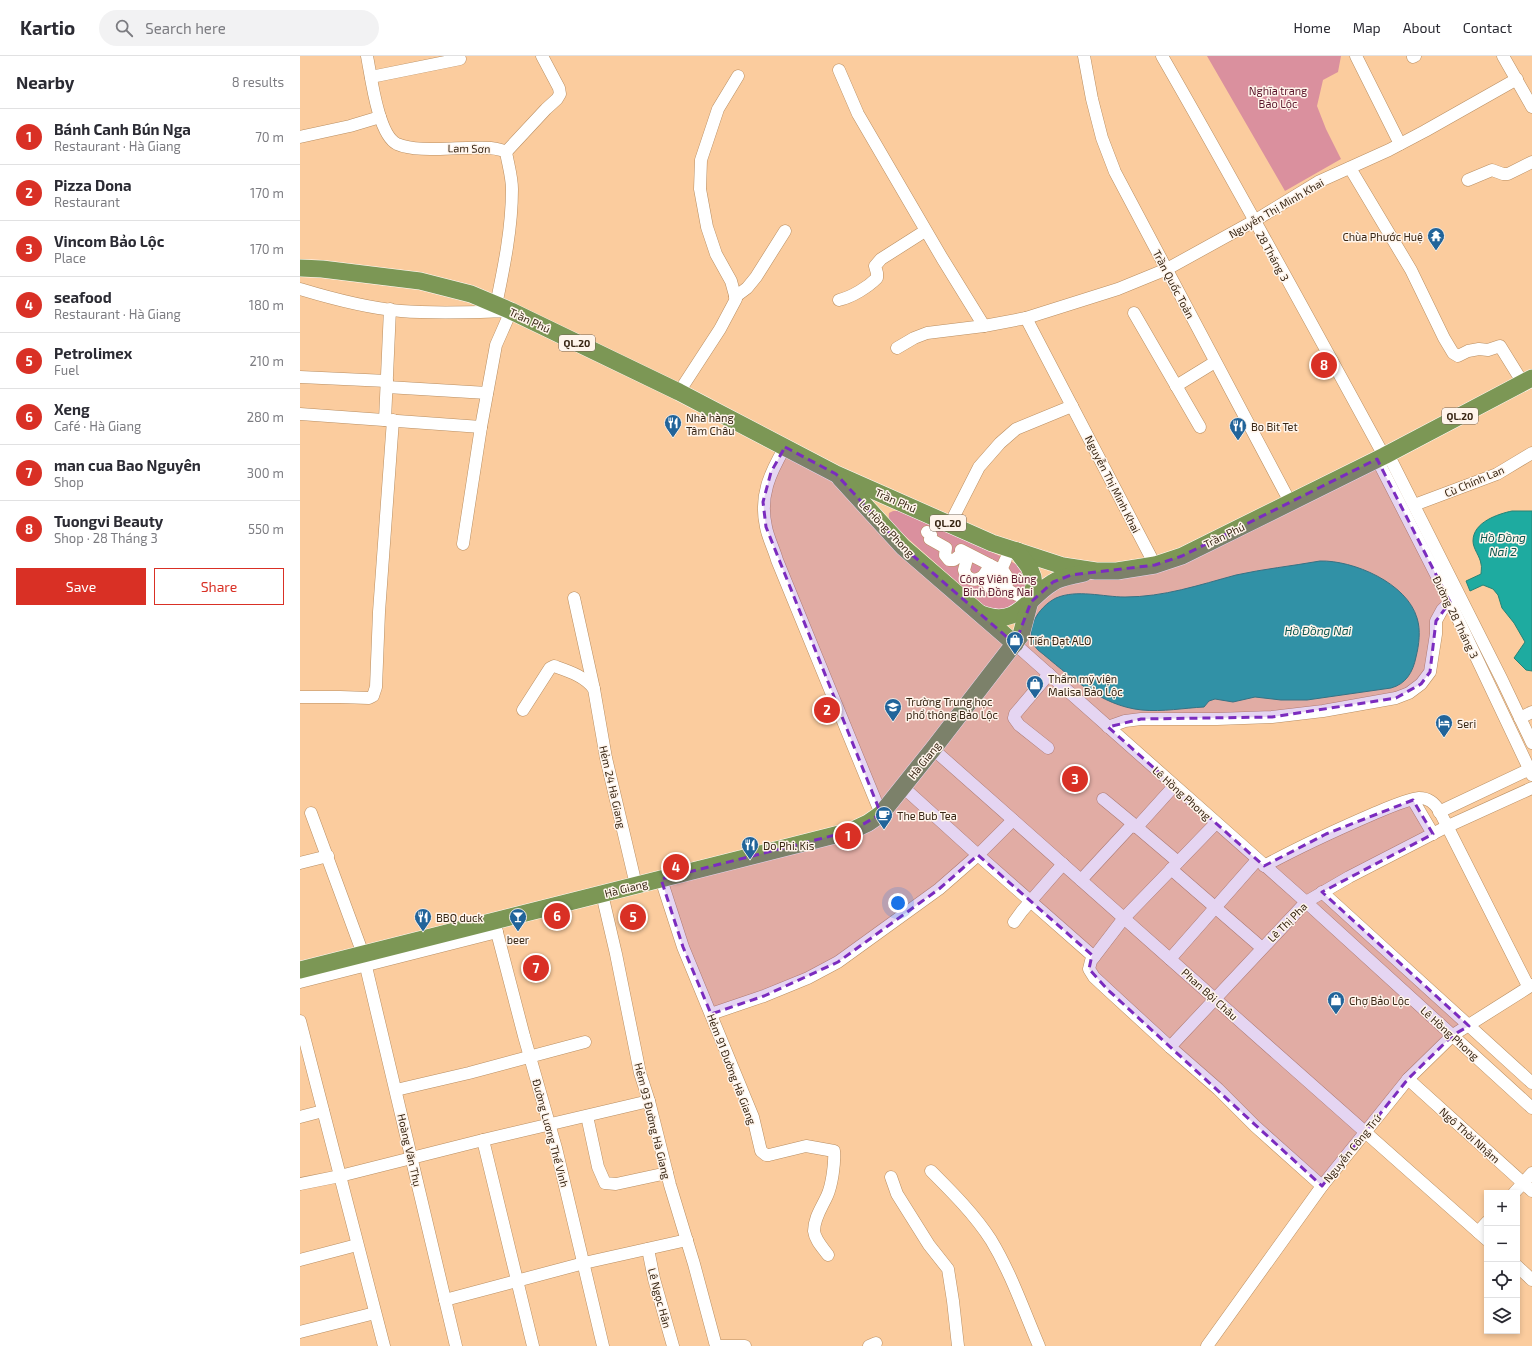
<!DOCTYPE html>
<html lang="en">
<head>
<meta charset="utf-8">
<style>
  :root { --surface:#fff; --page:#f2f2f3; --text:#2b2b33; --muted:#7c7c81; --line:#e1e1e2; --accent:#d93025 }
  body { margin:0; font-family:"Exo 2",sans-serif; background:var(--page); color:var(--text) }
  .controls { position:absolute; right:12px; bottom:12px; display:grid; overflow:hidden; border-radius:0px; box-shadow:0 2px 6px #0003 }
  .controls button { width:36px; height:36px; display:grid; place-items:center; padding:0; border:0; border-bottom:1px solid var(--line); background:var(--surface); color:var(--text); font:20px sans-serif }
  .you { position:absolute; left:598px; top:847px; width:14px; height:14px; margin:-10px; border:3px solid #fff; border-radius:50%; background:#1a73e8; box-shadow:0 0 0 6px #1a73e833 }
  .badge { display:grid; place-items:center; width:26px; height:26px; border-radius:50%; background:var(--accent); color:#fff; font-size:13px; font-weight:700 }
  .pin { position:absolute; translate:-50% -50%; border:2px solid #fff; box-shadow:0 1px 4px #0006 }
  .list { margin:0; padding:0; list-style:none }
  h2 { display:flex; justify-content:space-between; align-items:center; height:52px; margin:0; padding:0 16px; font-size:17px }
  h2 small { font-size:13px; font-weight:400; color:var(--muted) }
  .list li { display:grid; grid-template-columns:26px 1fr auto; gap:12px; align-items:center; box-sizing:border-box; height:56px; padding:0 16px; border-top:1px solid var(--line) }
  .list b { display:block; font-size:15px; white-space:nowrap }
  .list p { margin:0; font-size:13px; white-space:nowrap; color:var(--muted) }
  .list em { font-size:13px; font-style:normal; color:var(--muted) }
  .actions { display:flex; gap:8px; padding:12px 16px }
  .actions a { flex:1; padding:9px 0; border:1px solid var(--accent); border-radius:0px; text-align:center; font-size:14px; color:var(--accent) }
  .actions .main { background:var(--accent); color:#fff }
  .icon { flex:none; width:22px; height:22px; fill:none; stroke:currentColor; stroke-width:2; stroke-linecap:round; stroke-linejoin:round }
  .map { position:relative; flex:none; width:1232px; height:1290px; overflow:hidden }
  header { display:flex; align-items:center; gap:24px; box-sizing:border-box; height:56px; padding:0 20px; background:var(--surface); border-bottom:1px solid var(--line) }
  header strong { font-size:19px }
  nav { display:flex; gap:22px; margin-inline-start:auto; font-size:14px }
  .search { width:280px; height:36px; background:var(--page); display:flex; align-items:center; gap:10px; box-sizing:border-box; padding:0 14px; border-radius:22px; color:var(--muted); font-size:15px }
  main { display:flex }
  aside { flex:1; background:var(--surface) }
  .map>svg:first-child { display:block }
  .green { fill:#da909e }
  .water { fill:#1eaba0; stroke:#268376 }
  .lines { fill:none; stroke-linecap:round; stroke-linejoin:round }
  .minor-casing { stroke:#b98e61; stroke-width:13 }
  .highway-casing { stroke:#fff; stroke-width:18 }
  .minor { stroke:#fff; stroke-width:12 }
  .highway { stroke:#7c9755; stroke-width:17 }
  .marked { fill:#7b2cbf; fill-opacity:0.2; stroke:#7b2cbf; stroke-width:3; stroke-dasharray:8 5; stroke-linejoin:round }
  .labels { text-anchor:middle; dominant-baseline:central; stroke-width:3; stroke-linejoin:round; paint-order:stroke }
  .shield { fill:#fff5ec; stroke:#746455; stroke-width:1 }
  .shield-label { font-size:10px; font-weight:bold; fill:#382614 }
  .park-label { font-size:11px; fill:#5c172c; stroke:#fff5ec }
  .street-label { font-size:11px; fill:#382614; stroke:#fff5ec }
  .poi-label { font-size:11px; fill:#382614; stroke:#fff5ec; text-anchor:start }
  .water-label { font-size:12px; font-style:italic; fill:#0b5650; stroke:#fff5ec }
</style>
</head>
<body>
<header>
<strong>Kartio</strong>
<div class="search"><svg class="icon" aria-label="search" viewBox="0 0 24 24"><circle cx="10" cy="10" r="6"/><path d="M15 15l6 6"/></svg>Search here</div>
<nav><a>Home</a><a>Map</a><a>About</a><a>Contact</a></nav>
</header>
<main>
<aside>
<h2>Nearby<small>8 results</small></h2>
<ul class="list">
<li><span class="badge">1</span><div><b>Bánh Canh Bún Nga</b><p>Restaurant · Hà Giang</p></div><em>70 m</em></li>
<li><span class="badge">2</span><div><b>Pizza Dona</b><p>Restaurant</p></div><em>170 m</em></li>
<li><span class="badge">3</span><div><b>Vincom Bảo Lộc</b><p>Place</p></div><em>170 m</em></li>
<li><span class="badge">4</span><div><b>seafood</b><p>Restaurant · Hà Giang</p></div><em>180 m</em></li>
<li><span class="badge">5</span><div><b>Petrolimex</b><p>Fuel</p></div><em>210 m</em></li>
<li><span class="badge">6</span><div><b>Xeng</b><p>Café · Hà Giang</p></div><em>280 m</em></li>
<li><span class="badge">7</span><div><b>man cua Bao Nguyên</b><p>Shop</p></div><em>300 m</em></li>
<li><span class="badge">8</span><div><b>Tuongvi Beauty</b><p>Shop · 28 Tháng 3</p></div><em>550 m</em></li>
</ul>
<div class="actions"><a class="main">Save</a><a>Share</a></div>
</aside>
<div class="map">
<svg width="1232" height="1290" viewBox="0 0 1232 1290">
  <rect width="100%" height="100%" fill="#fbcc9e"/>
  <g class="green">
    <path d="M 907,0 L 1041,0 L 1038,16 L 1023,24 L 1017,50 L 1026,73 L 1041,103 L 985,135 Z"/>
    <path d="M 593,455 L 599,455 L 707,503 L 722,512 L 727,523 C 723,541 720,546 704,556 L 685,551 L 595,471 C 591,466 588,464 589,457 Z"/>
  </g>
  <g class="water">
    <path d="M 1212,455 L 1232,455 L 1232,615 L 1226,614 L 1214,602 L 1225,586 L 1214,567 L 1202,552 L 1198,539 L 1193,533 L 1183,529 L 1170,535 L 1166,525 L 1181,518 C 1181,515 1182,511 1181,508 C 1180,500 1173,493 1173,485 C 1173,466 1198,458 1212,455 Z"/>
    <path d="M 1020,505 C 1053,504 1107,527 1117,562 C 1121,574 1119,589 1116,601 C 1113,616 1106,628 1091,632 L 1007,644 L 981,644 L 955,641 L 933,646 L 915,643 L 909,645 L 904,651 C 884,652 863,656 842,654 C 800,650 769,619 738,594 C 721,577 738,551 756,542 C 777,533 803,541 825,541 C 864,541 899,529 936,519 C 963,513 992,510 1020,505 Z"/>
  </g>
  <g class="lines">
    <defs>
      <g id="minor">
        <path d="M 67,0 C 71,20 78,79 97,88 C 115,96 147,92 167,92 C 179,92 195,90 206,96 C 208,108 212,121 212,133 C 212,172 204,211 196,249"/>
        <path d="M 784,0 L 792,43 L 802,82 L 815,116 L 990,446"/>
        <path d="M 862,0 C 938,132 1011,266 1084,400"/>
        <path d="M 1056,0 L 1100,88"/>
        <path d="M 1203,0 L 1232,51"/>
        <path d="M 1113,1 L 1115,0"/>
        <path d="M 539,14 L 558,58 L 642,202 L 684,270"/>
        <path d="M 71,21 L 160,3"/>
        <path d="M 0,81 L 50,70 L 80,61"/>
        <path d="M 206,96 L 246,53 L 257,43 L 260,38 L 259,32 L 242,0"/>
        <path d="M 1050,112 L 1111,214 L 1144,282 L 1153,297 L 1158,300 L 1168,295 L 1179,293 L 1188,294 L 1200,290 L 1223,327"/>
        <path d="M 1168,124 L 1192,114 L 1203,118 L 1208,118 L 1232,106"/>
        <path d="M 0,233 C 33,243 67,252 101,255 C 138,258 175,256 211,255 L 196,289 L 181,371 L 163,488"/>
        <path d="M 435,241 L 447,232 L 456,221 L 485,175"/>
        <path d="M 539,244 C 552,241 568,231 577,222 L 577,217 L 575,210 L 581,203 L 625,175"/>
        <path d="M 834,257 L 900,371"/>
        <path d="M 726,262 L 855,509"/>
        <path d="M 597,292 L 614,282 L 627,277 L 684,270 L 726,262 L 818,233 L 867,213 L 954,165 L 1018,126 L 1089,94 L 1125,75 L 1217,23"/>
        <path d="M 0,321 L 87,325"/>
        <path d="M 876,330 L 915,306"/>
        <path d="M 87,331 L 187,337"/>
        <path d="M 379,336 L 420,273 L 436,243 L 431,225 L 416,198 L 407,171 L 400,133 L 401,104 L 418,53 L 438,20"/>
        <path d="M 0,358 L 181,371"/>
        <path d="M 85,364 L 90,253"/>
        <path d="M 485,391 C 470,417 459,440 466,471 C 468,482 474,493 477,504 L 581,758"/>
        <path d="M 1088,398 L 1202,624 L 1232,687"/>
        <path d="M 1077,403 L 1150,546 L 1232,719"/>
        <path d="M 1114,449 L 1197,418 L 1232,397"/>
        <path d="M 650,468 L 679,411 L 700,387 L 716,373 L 772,350"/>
        <path d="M 627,476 L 631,479 L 630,483 L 646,492 L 645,499 L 649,504 L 654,504 L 660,499 L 665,498 L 667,503 L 664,514 C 666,523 675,527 683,520 C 686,517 688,512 690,509"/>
        <path d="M 661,494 L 704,516 L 708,522 L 706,533 L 717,539"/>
        <path d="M 701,514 L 706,503"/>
        <circle cx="695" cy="526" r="7"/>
        <path d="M 274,542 L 294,633"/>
        <path d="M 715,588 L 1006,846 L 1232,1052"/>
        <path d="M 0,641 L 40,641 L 69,642 L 73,640 L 76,631 L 79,556 L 93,364"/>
        <path d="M 223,654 L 250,612 L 254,610 C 268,615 285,620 294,633 L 306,702 L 336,829"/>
        <path d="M 1220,662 L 1232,656"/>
        <path d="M 808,671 L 825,665 L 841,663 L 917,663 L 972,661 L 1023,655 L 1096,642 L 1109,637 L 1121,628 L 1130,616 L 1136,578 L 1136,565 L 1142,554 L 1150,546"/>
        <path d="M 748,692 L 719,669 L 714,662 L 715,658 L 749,618"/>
        <path d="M 633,693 L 1187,1184"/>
        <path d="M 603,731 L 678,799 L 794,901"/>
        <path d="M 803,743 L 832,767 L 878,806"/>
        <path d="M 1113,744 L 1133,778"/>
        <path d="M 1139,756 L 1232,712"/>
        <path d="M 11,757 L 63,898 L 156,1290"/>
        <path d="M 916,767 L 824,862 L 791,905 L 789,913 L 794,921 L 808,934 L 870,991 L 918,1033 L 955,1070 L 1022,1130"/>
        <path d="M 0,807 L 28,800"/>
        <path d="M 964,810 C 999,791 1036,774 1073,758 C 1085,753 1107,743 1119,742 C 1129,742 1134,747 1139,754 L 1228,930"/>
        <path d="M 871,813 L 962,892"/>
        <path d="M 361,823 L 383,891 L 453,1061 L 461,1095 L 466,1099 L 469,1099 L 506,1090 L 534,1095 C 535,1107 532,1129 527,1140 C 522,1151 514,1162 514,1175 C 515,1184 523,1192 528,1199"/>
        <path d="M 781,824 L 831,770 L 837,771 L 874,730"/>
        <path d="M 1022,836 L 1232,1027"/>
        <path d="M 302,838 L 316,898 L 340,1017 L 349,1045 L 370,1129 L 394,1208 L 416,1290"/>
        <path d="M 194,865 L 224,980 L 256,1092 L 303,1290"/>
        <path d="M 714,866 L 722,855 L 763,808"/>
        <path d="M 870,903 L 957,804"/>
        <path d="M 0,926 L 197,876"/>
        <path d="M 411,958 L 464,940 L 508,922 L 538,906 L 639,833 L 678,799 L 713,764"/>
        <path d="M 0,965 L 84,1290"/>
        <path d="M 870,991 L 1006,846 L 1049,821 L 1146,771 L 1232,732"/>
        <path d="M 1108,1023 L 1232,1135"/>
        <path d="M 96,1034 L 169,1017 L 285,986"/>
        <path d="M 287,1060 L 298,1111 L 305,1127 L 316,1128 L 367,1117"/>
        <path d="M 0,1061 L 23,1055"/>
        <path d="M 183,1084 L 233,1290"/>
        <path d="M 631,1115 C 652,1136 675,1159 691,1184 C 711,1217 724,1255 739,1290"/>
        <path d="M 591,1121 L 597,1138 L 629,1189 L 648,1213 L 653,1245 L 658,1290"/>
        <path d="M 0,1128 L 40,1120 L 183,1084 L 349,1045"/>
        <path d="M 1214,1137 L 1232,1117"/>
        <path d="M 1178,1176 L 1187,1166"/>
        <path d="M 348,1193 L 354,1223 L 373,1290"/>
        <path d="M 0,1204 L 57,1189"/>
        <path d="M 1217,1210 L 1232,1224"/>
        <path d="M 145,1244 L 284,1207 L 387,1184"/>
        <path d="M 0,1276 L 75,1257"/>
        <path d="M 416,1290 L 445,1290"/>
        <path d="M 569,1290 L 576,1287"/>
        <path d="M 907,1290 L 1022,1130 L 1108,1023 L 1153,979 L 1232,929"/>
      </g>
      <g id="highway">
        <path d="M 0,212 L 22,213 L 120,225 L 171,238 L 211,255 L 379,336 L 536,418 L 692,487 L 763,510 L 796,515 L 817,515 L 855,509 L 882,500 L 1084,400 L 1232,322"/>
        <path d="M 540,422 L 603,491 L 715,588"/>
        <path d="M 681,558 C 718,572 726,543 752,527 C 762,520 773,520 784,517"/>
        <path d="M 0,914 L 551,775 L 568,767 L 581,758 L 633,693 L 721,579 L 734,530 L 733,521 L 729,511 L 717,495"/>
      </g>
    </defs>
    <use href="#minor" class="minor-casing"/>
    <use href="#highway" class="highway-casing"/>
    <use href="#minor" class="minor"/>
    <use href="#highway" class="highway"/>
  </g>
  <path class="marked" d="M 485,391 L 536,418 L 603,491 L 715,588 L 731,546 L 753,526 L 771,519 L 855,509 L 882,500 L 1077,403 L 1150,546 L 1136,565 L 1130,616 L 1121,628 L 1096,642 L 972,661 L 841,663 L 808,671 L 964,810 L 1026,778 L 1113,744 L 1133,778 L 1022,836 L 1169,970 L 1153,979 L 1108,1023 L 1022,1130 L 808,934 L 789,913 L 792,899 L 678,799 L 639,833 L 538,906 L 464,940 L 411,958 L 383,891 L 361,823 L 551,775 L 581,758 L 466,471 L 463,446 L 471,416 Z"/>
  <defs>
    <symbol id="temple-pin" viewBox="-11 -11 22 30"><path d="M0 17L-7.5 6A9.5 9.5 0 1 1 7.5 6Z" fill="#21649a" stroke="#fff5ec"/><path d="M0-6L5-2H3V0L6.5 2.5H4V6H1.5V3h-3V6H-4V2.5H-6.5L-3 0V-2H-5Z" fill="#fff"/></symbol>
    <symbol id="restaurant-pin" viewBox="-11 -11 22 30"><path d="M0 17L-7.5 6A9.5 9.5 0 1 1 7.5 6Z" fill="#21649a" stroke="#fff5ec"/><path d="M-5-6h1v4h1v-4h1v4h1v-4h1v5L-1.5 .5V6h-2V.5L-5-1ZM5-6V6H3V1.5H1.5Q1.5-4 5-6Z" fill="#fff"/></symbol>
    <symbol id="shop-pin" viewBox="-11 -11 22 30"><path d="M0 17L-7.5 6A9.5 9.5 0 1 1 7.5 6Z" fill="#21649a" stroke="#fff5ec"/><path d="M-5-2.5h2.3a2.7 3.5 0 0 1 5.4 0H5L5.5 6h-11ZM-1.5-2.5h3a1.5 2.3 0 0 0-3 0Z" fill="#fff"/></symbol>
    <symbol id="school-pin" viewBox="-11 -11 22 30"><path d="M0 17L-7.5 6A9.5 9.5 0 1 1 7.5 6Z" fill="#21649a" stroke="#fff5ec"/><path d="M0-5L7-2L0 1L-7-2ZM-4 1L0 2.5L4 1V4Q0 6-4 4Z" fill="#fff"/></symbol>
    <symbol id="hotel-pin" viewBox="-11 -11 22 30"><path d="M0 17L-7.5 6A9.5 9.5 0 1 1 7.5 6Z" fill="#21649a" stroke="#fff5ec"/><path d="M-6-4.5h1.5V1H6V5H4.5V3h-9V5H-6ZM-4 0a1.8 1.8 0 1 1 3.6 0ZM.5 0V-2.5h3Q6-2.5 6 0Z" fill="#fff"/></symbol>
    <symbol id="cafe-pin" viewBox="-11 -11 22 30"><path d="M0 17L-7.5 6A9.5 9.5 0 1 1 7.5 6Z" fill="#21649a" stroke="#fff5ec"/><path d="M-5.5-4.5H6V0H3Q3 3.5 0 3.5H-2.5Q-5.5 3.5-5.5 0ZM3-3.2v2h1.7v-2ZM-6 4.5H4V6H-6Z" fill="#fff"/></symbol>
    <symbol id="bar-pin" viewBox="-11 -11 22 30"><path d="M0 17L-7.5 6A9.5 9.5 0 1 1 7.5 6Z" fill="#21649a" stroke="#fff5ec"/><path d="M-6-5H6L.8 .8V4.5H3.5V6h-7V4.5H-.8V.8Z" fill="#fff"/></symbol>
  </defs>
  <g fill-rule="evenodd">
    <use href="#temple-pin" x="1126" y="170" width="20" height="27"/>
    <use href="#restaurant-pin" x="363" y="357" width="20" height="27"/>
    <use href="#restaurant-pin" x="928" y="360" width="20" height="27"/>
    <use href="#shop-pin" x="705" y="574" width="20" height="27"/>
    <use href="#shop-pin" x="725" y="618" width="20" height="27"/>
    <use href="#school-pin" x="583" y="641" width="20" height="27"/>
    <use href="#hotel-pin" x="1134" y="657" width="20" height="27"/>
    <use href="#cafe-pin" x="574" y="749" width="20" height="27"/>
    <use href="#restaurant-pin" x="440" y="779" width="20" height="27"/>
    <use href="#restaurant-pin" x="113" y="851" width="20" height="27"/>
    <use href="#bar-pin" x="208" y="851" width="20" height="27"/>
    <use href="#shop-pin" x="1026" y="934" width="20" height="27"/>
  </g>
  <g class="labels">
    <g class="shield">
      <rect x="259" y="279" width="36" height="16" rx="3"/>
      <rect x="1142" y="352" width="36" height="16" rx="3"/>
      <rect x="630" y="459" width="36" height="16" rx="3"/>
    </g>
    <g class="shield-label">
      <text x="277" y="287">QL.20</text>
      <text x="1160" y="360">QL.20</text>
      <text x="648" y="467">QL.20</text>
    </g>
    <g class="park-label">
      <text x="978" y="34">Nghĩa trang<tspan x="978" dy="13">Bảo Lộc</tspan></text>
      <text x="698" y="522">Công Viên Bùng<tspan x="698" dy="13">Binh Đồng Nai</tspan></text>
    </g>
    <g class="street-label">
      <text transform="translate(169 92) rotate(1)">Lam Sơn</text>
      <text transform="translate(976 152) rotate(-30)">Nguyễn Thị Minh Khai</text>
      <text transform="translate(973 200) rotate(61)">28 Tháng 3</text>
      <text transform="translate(874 228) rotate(62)">Trần Quốc Toản</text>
      <text transform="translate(230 264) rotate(25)">Trần Phú</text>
      <text transform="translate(1174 425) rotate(-23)">Cù Chính Lan</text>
      <text transform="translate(813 428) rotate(63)">Nguyễn Thị Minh Khai</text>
      <text transform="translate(596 444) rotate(24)">Trần Phú</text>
      <text transform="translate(587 472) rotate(46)">Lê Hồng Phong</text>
      <text transform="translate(924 479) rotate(-26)">Trần Phú</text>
      <text transform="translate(1156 561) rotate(64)">Đường 28 Tháng 3</text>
      <text transform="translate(624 704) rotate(-51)">Hà Giang</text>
      <text transform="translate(313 731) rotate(77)">Hẻm 24 Hà Giang</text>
      <text transform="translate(882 737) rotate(42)">Lê Hồng Phong</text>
      <text transform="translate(326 832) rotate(-14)">Hà Giang</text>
      <text transform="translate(987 866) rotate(-45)">Lê Thị Pha</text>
      <text transform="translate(910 938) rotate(42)">Phan Bội Châu</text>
      <text transform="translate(1150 977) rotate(42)">Lê Hồng Phong</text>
      <text transform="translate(432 1013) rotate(69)">Hẻm 91 Đường Hà Giang</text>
      <text transform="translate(353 1065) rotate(76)">Hẻm 93 Đường Hà Giang</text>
      <text transform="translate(251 1077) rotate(75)">Đường Lương Thế Vinh</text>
      <text transform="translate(1170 1079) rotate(42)">Ngô Thời Nhậm</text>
      <text transform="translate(1052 1092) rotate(-51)">Nguyễn Công Trứ</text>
      <text transform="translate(110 1094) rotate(77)">Hoàng Văn Thụ</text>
      <text transform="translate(360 1242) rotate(75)">Lê Ngọc Hân</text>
    </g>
    <g class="poi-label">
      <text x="1123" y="180" text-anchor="end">Chùa Phước Huệ</text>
      <text x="386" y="361">Nhà hàng<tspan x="386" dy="13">Tâm Châu</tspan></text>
      <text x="951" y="370">Bo Bit Tet</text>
      <text x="728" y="584">Tiến Đạt ALO</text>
      <text x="748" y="622">Thẩm mỹ viện<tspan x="748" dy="13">Malisa Bảo Lộc</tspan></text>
      <text x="606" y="645">Trường Trung học<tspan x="606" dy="13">phổ thông Bảo Lộc</tspan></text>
      <text x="1157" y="667">Seri</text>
      <text x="597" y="759">The Bub Tea</text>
      <text x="463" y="789">Do Phi. Kis</text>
      <text x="136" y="861">BBQ duck</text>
      <text x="218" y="883" text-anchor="middle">beer</text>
      <text x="1049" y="944">Chợ Bảo Lộc</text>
    </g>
    <g class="water-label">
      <text x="1203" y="481">Hồ Đồng<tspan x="1203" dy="14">Nai 2</tspan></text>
      <text x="1018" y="574">Hồ Đồng Nai</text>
    </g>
  </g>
</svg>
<div class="controls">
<button>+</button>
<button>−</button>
<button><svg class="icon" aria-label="locate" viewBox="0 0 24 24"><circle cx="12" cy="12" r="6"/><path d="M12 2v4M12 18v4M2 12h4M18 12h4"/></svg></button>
<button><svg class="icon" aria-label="layers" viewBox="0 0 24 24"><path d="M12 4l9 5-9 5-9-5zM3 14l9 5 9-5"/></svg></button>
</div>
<div class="you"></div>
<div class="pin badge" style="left:548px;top:780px">1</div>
<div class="pin badge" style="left:527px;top:654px">2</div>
<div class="pin badge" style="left:775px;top:723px">3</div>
<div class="pin badge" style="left:376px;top:811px">4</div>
<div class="pin badge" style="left:333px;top:861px">5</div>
<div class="pin badge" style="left:257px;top:860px">6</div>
<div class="pin badge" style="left:236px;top:912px">7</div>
<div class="pin badge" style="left:1024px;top:309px">8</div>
</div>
</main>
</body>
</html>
